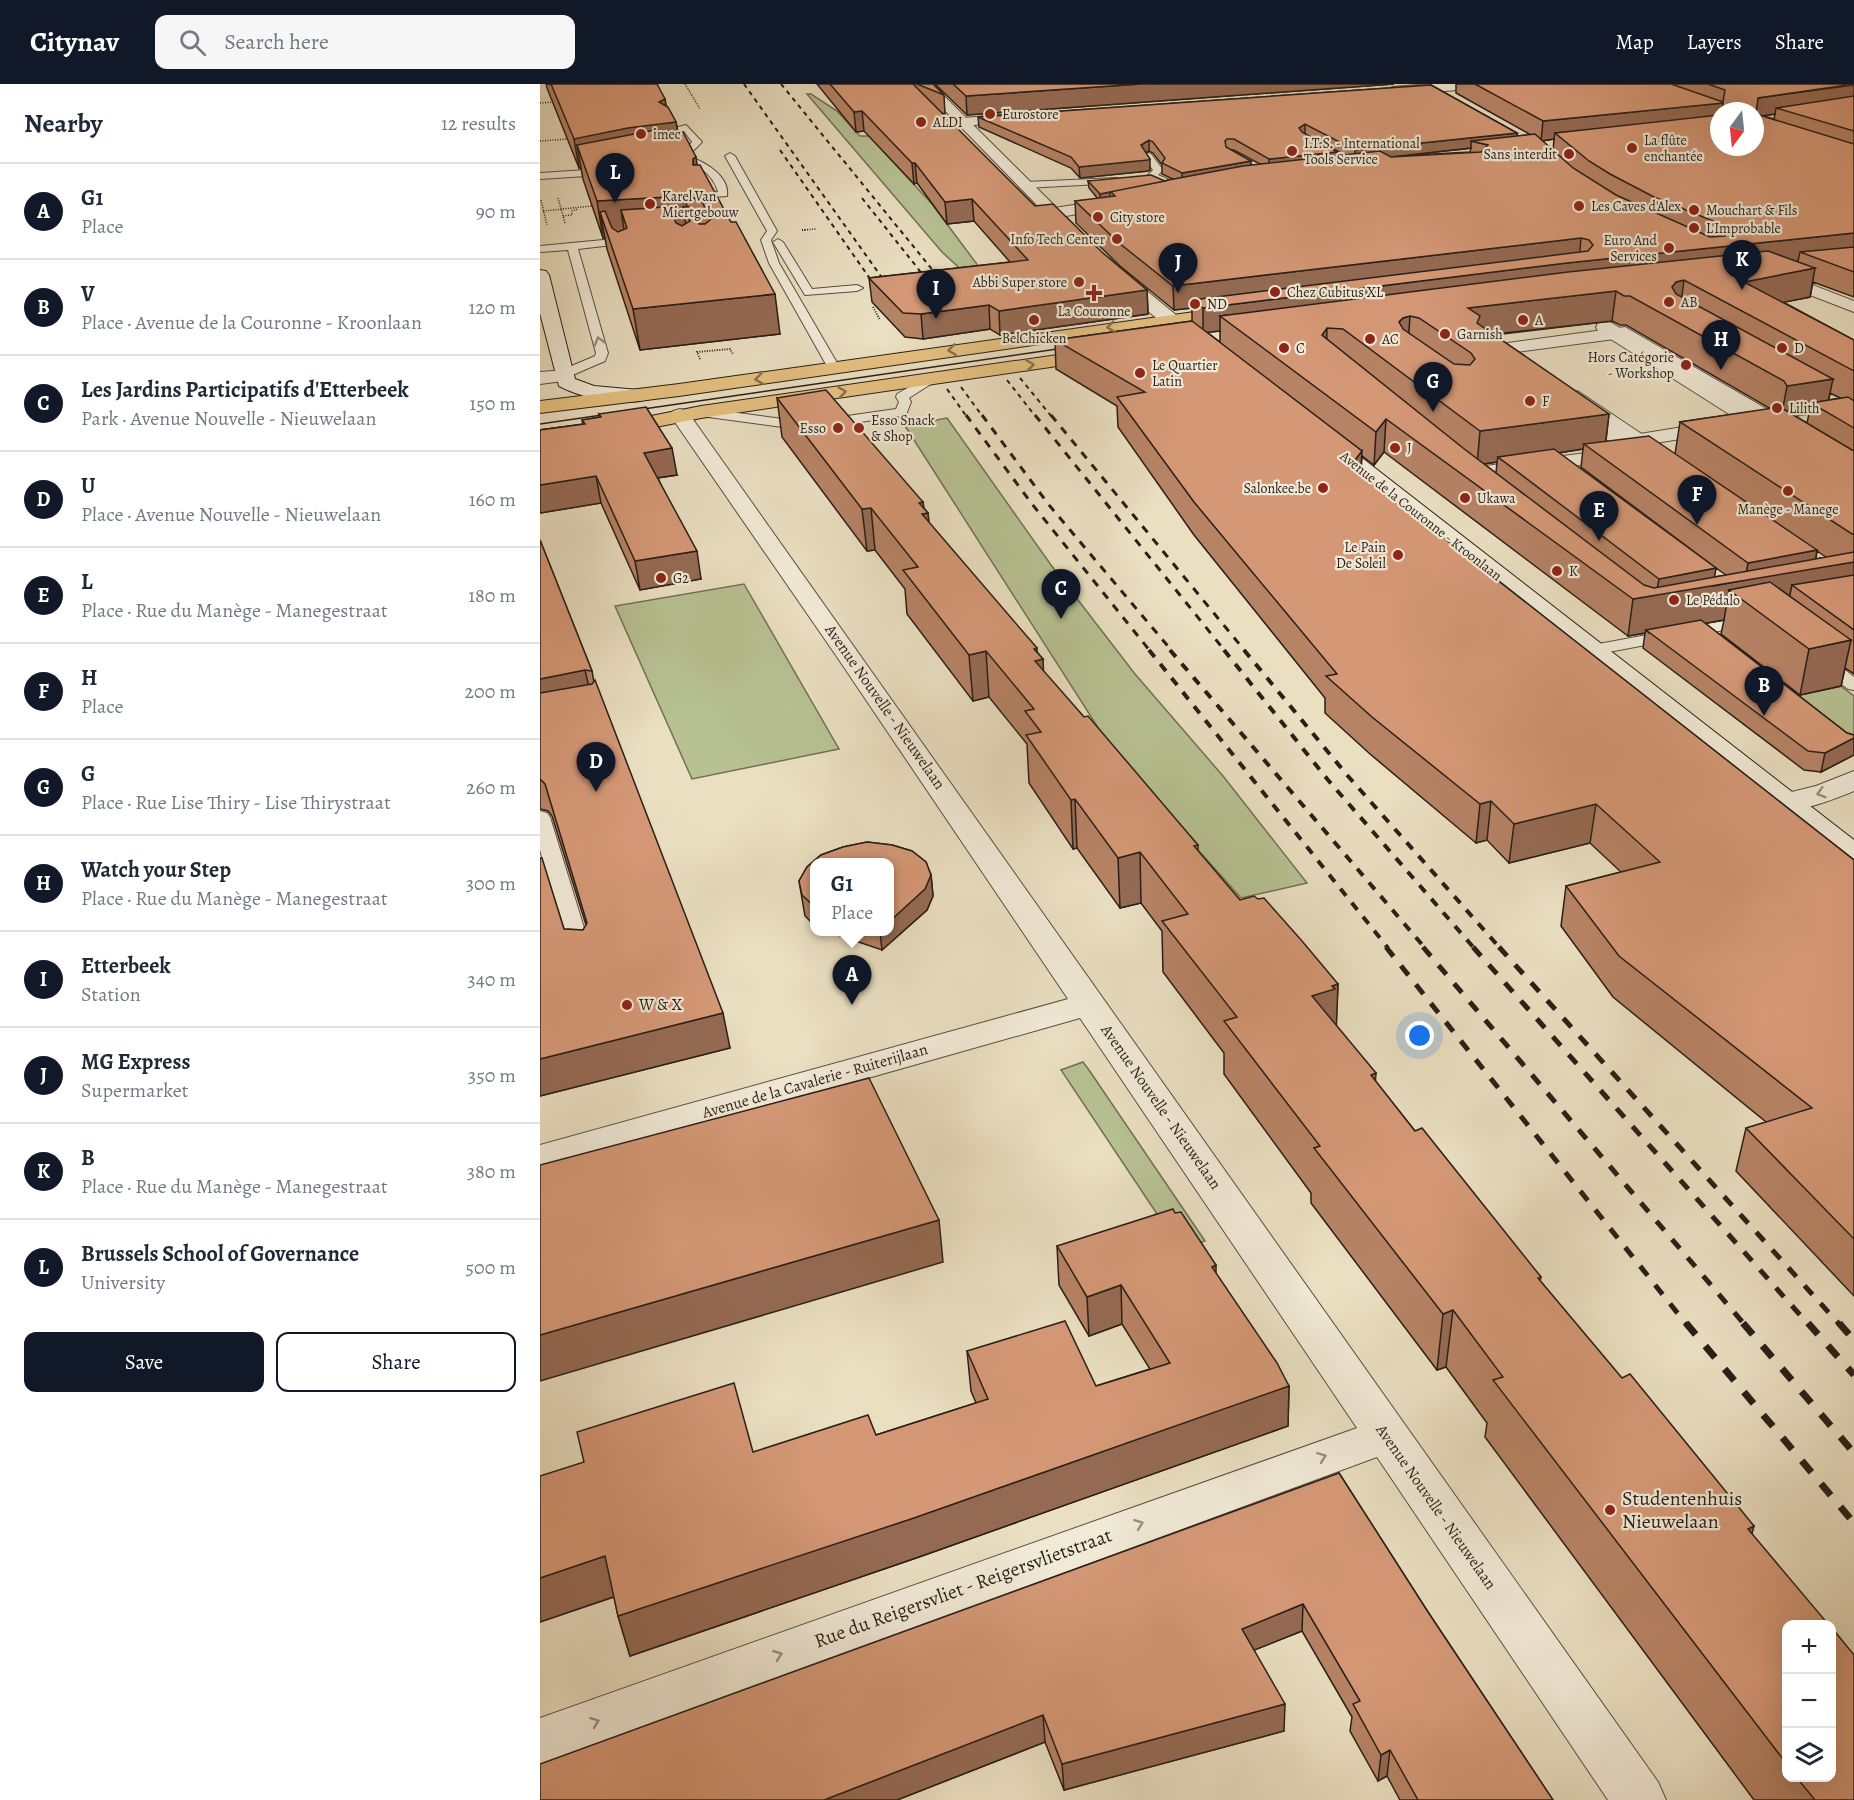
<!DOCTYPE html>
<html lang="en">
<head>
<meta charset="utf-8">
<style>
  :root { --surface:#fff; --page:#f6f6f7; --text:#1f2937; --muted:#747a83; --line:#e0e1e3; --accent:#111827 }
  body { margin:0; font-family:Alegreya,serif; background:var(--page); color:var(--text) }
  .controls { position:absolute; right:18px; bottom:18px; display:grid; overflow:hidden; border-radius:12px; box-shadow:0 6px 24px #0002 }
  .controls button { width:54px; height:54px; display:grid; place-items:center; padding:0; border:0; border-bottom:2px solid var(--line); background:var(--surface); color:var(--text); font:30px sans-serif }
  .compass { position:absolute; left:1170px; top:18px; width:54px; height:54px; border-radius:50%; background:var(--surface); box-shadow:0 6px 24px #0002; rotate:195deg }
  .you { position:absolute; left:880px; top:952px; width:21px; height:21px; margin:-15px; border:4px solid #fff; border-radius:50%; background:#1a73e8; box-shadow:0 0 0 9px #1a73e833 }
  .badge { display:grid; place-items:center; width:39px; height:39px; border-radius:50%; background:var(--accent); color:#fff; font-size:20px; font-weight:700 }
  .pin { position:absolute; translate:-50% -50px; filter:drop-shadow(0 2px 3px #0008) }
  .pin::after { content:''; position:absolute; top:32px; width:21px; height:18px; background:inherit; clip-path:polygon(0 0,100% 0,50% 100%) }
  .popup { position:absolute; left:270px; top:774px; width:84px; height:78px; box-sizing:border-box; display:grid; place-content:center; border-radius:12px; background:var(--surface); filter:drop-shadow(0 2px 4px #0005); font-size:20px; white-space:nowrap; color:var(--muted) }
  .popup b { font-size:22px; color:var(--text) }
  .popup::after { content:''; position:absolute; left:50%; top:100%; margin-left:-12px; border:12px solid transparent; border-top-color:var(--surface) }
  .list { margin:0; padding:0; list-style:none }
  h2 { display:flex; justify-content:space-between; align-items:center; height:78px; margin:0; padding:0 24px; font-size:26px }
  h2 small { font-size:20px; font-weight:400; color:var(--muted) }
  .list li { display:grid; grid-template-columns:39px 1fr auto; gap:18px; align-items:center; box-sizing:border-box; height:96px; padding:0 24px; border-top:2px solid var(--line) }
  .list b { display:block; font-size:22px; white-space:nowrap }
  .list p { margin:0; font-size:20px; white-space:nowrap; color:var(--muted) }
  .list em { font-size:20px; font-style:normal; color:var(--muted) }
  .actions { display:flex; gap:12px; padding:18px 24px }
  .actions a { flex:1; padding:14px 0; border:2px solid var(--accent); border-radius:12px; text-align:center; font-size:21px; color:var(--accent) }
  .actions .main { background:var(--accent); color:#fff }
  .icon { flex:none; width:33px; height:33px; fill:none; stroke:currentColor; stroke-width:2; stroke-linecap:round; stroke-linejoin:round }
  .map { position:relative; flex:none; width:1314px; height:1716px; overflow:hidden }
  header { display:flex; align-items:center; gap:36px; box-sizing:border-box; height:84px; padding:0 30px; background:var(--accent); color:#fff }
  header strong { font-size:28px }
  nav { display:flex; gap:33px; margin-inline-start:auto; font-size:21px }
  .search { width:420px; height:54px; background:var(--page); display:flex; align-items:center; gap:15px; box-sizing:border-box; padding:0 21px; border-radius:12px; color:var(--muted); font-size:22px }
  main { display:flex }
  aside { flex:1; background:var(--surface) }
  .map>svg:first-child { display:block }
  .green { fill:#b7c192; stroke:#707055; stroke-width:1.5 }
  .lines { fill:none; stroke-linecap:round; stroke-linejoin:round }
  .service-casing { stroke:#594e42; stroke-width:2 }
  .pedestrian-casing { stroke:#594e42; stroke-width:2 }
  .minor-casing { stroke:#594e42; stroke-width:2 }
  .tertiary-casing { stroke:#594e42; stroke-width:2 }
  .secondary-casing { stroke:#291e18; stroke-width:2 }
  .primary-casing { stroke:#291e18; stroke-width:2 }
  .path-far1 { stroke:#291e18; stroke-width:1.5; stroke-dasharray:1 1.5; stroke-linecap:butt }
  .path { stroke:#291e18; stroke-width:2; stroke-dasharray:1 1.5; stroke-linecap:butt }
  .service { fill:#f1ead7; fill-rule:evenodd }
  .pedestrian { fill:#f1ead7; fill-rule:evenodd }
  .minor { fill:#f1ead7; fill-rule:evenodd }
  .tertiary { fill:#f1ead7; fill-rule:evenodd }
  .secondary { fill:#f1ead7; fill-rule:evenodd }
  .primary { fill:#e5c080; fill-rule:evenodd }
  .tram { stroke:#291e18; stroke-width:1.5 }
  .rail-far4 { stroke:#291e18; stroke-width:2; stroke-dasharray:4.5 4.5; stroke-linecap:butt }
  .rail-far3 { stroke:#291e18; stroke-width:3; stroke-dasharray:8 8; stroke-linecap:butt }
  .rail-far2 { stroke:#291e18; stroke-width:4; stroke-dasharray:9 9; stroke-linecap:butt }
  .rail-far1 { stroke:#291e18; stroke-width:5; stroke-dasharray:12 12; stroke-linecap:butt }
  .rail { stroke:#291e18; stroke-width:7; stroke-dasharray:15 15; stroke-linecap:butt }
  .wall { fill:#b78365; stroke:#291e18; stroke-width:1.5; fill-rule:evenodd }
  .shaded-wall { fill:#956a53; stroke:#291e18; stroke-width:1.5 }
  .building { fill:#d59876; stroke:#291e18; stroke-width:1.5; fill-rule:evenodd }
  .oneway { stroke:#876f4c }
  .oneway2 { stroke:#978e81 }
  .poi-dot { fill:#8f2418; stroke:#f1ead7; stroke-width:2 }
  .labels { text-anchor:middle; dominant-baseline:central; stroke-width:4.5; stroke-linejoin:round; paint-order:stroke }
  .far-poi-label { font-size:14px; fill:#291e18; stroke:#f1ead7; text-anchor:start }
  .far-street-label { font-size:14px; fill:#291e18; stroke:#f1ead7 }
  .street-label { font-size:16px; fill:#291e18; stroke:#f1ead7 }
  .poi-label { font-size:16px; fill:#291e18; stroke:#f1ead7; text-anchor:start }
  .near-poi-label { font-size:20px; fill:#291e18; stroke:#f1ead7; text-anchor:start }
  .near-street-label { font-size:20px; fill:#291e18; stroke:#f1ead7 }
</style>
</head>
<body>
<header>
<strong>Citynav</strong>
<div class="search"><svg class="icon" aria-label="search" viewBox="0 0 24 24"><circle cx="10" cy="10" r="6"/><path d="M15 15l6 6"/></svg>Search here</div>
<nav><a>Map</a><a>Layers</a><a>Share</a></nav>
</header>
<main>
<aside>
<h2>Nearby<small>12 results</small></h2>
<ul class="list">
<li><span class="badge">A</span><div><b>G1</b><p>Place</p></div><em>90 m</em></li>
<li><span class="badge">B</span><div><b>V</b><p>Place · Avenue de la Couronne - Kroonlaan</p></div><em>120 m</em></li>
<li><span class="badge">C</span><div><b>Les Jardins Participatifs d'Etterbeek</b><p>Park · Avenue Nouvelle - Nieuwelaan</p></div><em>150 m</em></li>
<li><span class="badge">D</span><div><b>U</b><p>Place · Avenue Nouvelle - Nieuwelaan</p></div><em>160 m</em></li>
<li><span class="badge">E</span><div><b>L</b><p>Place · Rue du Manège - Manegestraat</p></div><em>180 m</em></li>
<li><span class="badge">F</span><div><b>H</b><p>Place</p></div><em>200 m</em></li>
<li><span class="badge">G</span><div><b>G</b><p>Place · Rue Lise Thiry - Lise Thirystraat</p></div><em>260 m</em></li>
<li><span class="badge">H</span><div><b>Watch your Step</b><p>Place · Rue du Manège - Manegestraat</p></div><em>300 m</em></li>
<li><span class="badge">I</span><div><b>Etterbeek</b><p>Station</p></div><em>340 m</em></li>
<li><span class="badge">J</span><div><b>MG Express</b><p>Supermarket</p></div><em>350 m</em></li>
<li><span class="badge">K</span><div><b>B</b><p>Place · Rue du Manège - Manegestraat</p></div><em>380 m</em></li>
<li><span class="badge">L</span><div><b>Brussels School of Governance</b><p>University</p></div><em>500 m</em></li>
</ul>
<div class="actions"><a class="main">Save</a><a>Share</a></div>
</aside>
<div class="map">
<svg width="1314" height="1716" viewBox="0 0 1314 1716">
  <rect width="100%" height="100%" fill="#eadfc1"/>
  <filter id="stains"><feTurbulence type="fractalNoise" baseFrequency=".00333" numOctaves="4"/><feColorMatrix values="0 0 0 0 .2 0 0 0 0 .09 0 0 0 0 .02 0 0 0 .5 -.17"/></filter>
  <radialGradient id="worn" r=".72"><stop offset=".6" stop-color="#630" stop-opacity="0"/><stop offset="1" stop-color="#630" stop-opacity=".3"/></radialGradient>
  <g class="green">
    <path d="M 267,10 L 271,10 L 297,27 L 320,52 L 329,52 L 392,120 L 445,191 L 438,201 L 402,168 Z"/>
    <path d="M 407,334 L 511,481 L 595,590 L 683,692 L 767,799 L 701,814 L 582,681 L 365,342 Z"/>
    <path d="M 204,500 L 299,665 L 152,695 L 75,522 Z"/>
    <path d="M 1255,568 L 1314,612 L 1314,658 L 1209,577 Z"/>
    <path d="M 543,978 L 549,986 L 665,1157 L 641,1166 L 521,986 Z"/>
  </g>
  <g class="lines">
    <defs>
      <g id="service">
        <path d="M 146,41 L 162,58 L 148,72 C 165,78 190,92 187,112 L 160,114 L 160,110 L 178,108 C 172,86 149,74 128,78 L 123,75 C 133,68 144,69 152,58 L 144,47 L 130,49 L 126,46 Z"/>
        <path d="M 190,69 L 195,72 L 237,147 L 231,156 L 239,179 L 300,284 L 298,287 L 294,288 L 288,284 L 229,179 L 221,156 L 227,147 L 185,72 Z"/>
        <path d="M 608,69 L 611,70 L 623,86 L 618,91 L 639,100 L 639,104 L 633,104 L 609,94 L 607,92 L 613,86 L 603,72 Z"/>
        <path d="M 68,81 L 73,84 L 71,86 L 47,92 L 0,95 L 0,89 L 47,86 Z"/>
        <path d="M 577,94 L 582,97 L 580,99 L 485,104 L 480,101 L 485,98 Z"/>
        <path d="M 95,153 L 100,156 L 99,158 L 38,165 L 68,269 L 65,277 L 28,293 L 20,293 L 18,290 L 20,287 L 55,272 L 56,269 L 28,166 L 0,168 L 0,162 Z"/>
        <path d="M 238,155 L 243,158 L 272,205 L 317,201 L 323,204 L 317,207 L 265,211 L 233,158 Z"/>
        <path d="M 390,291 L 394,292 L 396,295 L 394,298 L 369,314 L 371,318 L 366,331 L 361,332 L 265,346 L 161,332 L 154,328 L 161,324 L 265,338 L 356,325 L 359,318 L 356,313 L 357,310 Z"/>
        <path d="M 1210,532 L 1216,534 L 1218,537 L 1216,540 L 1053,571 L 1045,566 L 1053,561 Z"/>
        <path d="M 1281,571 L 1287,572 L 1314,593 L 1314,606 L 1308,605 L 1275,580 L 1273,576 Z"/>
        <path d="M 0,727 L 7,729 L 10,733 L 53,873 L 50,878 L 42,879 L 34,878 L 31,873 L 0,766 Z"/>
      </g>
      <path id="pedestrian" d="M 1085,243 L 1237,331 L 1239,335 L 1237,339 L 1230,341 L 1077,365 L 1070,363 L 936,267 L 939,263 L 945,262 ZM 1082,254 L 1211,332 L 1081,353 L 961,270 Z"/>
      <g id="minor">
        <path d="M 893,0 L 950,0 L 944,4 L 852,11 L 845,7 L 852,3 Z"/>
        <path d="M 484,29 L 491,33 L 489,36 L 423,42 L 416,38 L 423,34 Z"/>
        <path d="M 579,114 L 585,116 L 587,119 L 585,122 L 514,134 L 506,129 L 514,124 Z"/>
        <path d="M 1229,184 L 1314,217 L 1314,228 L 1223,193 L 1220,189 L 1223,185 Z"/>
        <path d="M 1065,237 L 1072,239 L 1236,343 L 1240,347 L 1236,351 L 1229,353 L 1222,351 L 1058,247 L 1056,243 L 1058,239 Z"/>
        <path d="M 24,286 L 31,288 L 34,292 L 31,296 L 0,300 L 0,288 Z"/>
        <path d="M 1032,306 L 1039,308 L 1139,375 L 1142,380 L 1139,385 C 1122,389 1109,375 1096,366 L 1098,368 L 1095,373 L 1087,374 L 930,398 L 922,396 L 919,391 L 922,386 L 930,384 L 1092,363 L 1025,316 L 1022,312 L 1025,308 Z"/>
        <path d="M 140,325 L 147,327 L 1118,1698 L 1126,1716 L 1068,1716 L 837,1373 L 0,1682 L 0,1634 L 817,1344 L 540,934 L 0,1087 L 0,1061 L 528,915 L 295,570 L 130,331 L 133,327 Z"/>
        <path d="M 1314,687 L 1314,707 C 1292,716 1259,730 1235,724 L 1231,718 L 1235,712 L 1276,702 Z"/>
      </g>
      <g id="tertiary">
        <path d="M 379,0 L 392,0 L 542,149 L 544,152 L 542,155 L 530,155 Z"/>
        <path d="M 573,183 L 579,184 L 636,231 L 638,235 L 636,239 L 622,239 L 567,192 L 564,188 L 567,184 Z"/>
      </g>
      <g id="secondary">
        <path d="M 0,186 L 6,187 L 9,191 L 35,295 L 54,302 L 110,307 L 113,311 L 110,315 C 82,322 44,315 19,302 L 0,229 Z"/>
        <path d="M 787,352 L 795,353 L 1314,756 L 1314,780 L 1303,778 L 779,363 L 776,358 L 779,353 Z"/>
      </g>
      <g id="primary">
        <path d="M 697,222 L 703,223 L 706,227 L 703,231 L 139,312 L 0,329 L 0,317 L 139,300 Z"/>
        <path d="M 559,265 L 566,267 L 569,271 L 566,275 L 161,334 L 106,345 L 0,358 L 0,346 L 106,333 L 161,322 Z"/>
      </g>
    </defs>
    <use href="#service" class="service-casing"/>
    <use href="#pedestrian" class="pedestrian-casing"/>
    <use href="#minor" class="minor-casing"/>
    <use href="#tertiary" class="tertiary-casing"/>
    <use href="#secondary" class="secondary-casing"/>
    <use href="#primary" class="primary-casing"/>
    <g class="path-far1">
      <path d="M 145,0 L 160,25"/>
      <path d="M 0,19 L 15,18"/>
      <path d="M 0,57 L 27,55"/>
      <path d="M 18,114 L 25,139"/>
      <path d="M 1,116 L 7,141"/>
      <path d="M 3,127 L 52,122"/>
      <path d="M 23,132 L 32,131 L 32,127 L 38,125"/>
      <path d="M 262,146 L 277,145"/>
    </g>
    <g class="path">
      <path d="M 262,146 L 266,146"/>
      <path d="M 333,223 L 340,236"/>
      <path d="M 160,275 L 157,268 L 190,265 L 193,270"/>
    </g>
    <use href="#service" class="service"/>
    <use href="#pedestrian" class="pedestrian"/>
    <use href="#minor" class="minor"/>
    <use href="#tertiary" class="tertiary"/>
    <use href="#secondary" class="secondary"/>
    <use href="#primary" class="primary"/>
    <path class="tram" d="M 0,340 L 531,263"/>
    <g class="rail-far4">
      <path d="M 204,0 L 350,205"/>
      <path d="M 241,0 L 404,200"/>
      <path d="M 240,66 L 340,209"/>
      <path d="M 322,114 L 391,201"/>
      <path d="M 480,294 L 512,333"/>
      <path d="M 467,296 L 496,333"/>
      <path d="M 421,303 L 443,333"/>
      <path d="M 407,305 L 427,333"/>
    </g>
    <g class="rail-far3">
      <path d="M 426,331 L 492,420 L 610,567"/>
      <path d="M 442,331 L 509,421 L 632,567"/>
      <path d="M 495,331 L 685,567"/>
      <path d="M 511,331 L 705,567"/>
    </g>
    <g class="rail-far2">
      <path d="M 609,566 L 848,864"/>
      <path d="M 630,566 L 885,864"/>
      <path d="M 684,566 L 788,696 L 934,864"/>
      <path d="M 704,566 L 807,691 L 960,864"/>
    </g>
    <g class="rail-far1">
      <path d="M 846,863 L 1147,1241"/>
      <path d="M 883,863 L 1205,1241"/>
      <path d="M 933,863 L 1269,1241"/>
      <path d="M 959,863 L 1300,1241"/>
    </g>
    <g class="rail">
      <path d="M 1146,1239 L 1314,1439"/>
      <path d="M 1203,1239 L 1314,1369"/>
      <path d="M 1268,1239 L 1314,1291"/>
      <path d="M 1299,1239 L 1314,1256"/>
    </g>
  </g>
  <g class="wall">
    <path d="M 6,0 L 125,15 L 126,21 L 136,38 L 138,48 L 157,81 L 240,250 L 100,266 L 67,165 L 65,154 L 63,154 L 43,95 L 41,84 L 39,84 L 7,4 Z"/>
    <path d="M 277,0 L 393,0 L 404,11 L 405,30 L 401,29 L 495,122 L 564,170 L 607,206 L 608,230 L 460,251 L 450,245 L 383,255 L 365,253 L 332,218 L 329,194 L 470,178 L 434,137 L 407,140 L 377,99 L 374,100 L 324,47 L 316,48 Z"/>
    <path d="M 395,0 L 854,0 L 427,31 Z"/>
    <path d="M 916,0 L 1314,0 L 1314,213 L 1273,198 L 1270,213 L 1243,218 L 1314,256 L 1314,590 L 1305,584 L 1301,602 L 1260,611 L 1181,550 L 1184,536 L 1165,539 L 1307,649 L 1314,651 L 1314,671 L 1281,688 L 1264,686 L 1103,564 L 1105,549 L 1088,552 L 844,368 L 834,381 L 822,372 L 821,389 L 1314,776 L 1314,1212 L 1196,1087 L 1206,1044 L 1226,1038 L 1073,913 L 1021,842 L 1026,802 L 1081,788 L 1050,759 L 969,779 L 947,756 L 936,759 L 830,670 L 785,629 L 785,614 L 654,451 L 578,343 L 577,322 L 516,285 L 515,256 L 652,237 L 652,224 L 634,226 L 580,182 L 536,139 L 535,117 L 558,115 L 549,104 L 548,97 L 625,97 L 633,95 L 622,90 L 622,81 L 613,69 L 609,67 L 606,69 L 610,86 L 608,87 L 540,94 L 531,84 L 439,43 L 438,33 L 891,1 L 977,49 L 977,52 L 991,51 L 916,9 ZM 1179,27 L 1215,27 L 1179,63 ZM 1235,30 L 1234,35 L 1223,32 ZM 771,53 L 805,71 L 797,72 L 797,68 ZM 1014,55 L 1013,67 L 1002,57 ZM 931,64 L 930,68 L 855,72 L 925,65 ZM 691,66 L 694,66 L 720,80 L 711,81 ZM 1072,237 L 1080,241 L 1086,241 L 1231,325 L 1140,338 L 1135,370 L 1066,357 L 1069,330 L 954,251 ZM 680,247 L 680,258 L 667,248 ZM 1290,309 L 1300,314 L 1289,316 ZM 1269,330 L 1267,339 L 1254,332 ZM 1043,365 L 1041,383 L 1176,484 L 1019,369 ZM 957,378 L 956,389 L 944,380 ZM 1277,467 L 1286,473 L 1276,475 ZM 1176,484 L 1186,491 L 1174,493 Z"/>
    <path d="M 237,314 L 383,418 L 384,424 L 388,429 L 389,439 L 503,575 L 503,587 L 658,761 L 658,767 L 700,816 L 798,900 L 796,941 L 835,997 L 875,1047 L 1001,1193 L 1000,1197 L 1212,1450 L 1246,1540 L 1246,1694 L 1292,1694 L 1314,1716 L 1214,1716 L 945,1353 L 947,1339 L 906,1283 L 897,1286 L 771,1119 L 771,1109 L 684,990 L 684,969 L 623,888 L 622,847 L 601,819 L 580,824 L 537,764 L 533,765 L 489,699 L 487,660 L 449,613 L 433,617 L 367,530 L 365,505 L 335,466 L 327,467 L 242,353 Z"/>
    <path d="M 59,330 L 137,391 L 118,394 L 161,495 L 100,506 L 61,419 L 0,429 L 0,346 L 43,340 L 42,336 L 60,333 Z"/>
    <path d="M 0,456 L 52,587 L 54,598 L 190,964 L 0,1012 L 1,774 L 24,845 L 43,846 L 46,841 L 12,732 L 8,727 L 0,725 Z"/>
    <path d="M 327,758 L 352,761 L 372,767 L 386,778 L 391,791 L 393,812 L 387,826 L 342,866 L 289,848 L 350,848 L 350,778 L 274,778 L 274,841 L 265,832 L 259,797 L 267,783 L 281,771 L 303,763 Z"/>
    <path d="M 517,1162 L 676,1190 L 749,1302 L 748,1342 L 379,1473 L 90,1572 L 78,1532 L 74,1513 L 0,1538 L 0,1392 L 213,1368 L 336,1351 L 436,1319 L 431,1307 L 427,1267 L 556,1302 L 610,1285 L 582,1240 L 549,1252 L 519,1201 Z"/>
    <path d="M 799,1389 L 888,1528 L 1013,1716 L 860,1716 L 847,1692 L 838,1697 L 810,1647 L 812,1633 L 762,1547 L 714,1566 L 744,1647 L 524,1706 L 505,1658 L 357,1716 L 0,1716 Z"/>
  </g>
  <g class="shaded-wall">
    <path d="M 601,0 L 854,0 L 427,31 L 426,12 Z"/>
    <path d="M 1314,1 L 1314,19 L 1236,24 L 1235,30 L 1215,33 L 1218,14 Z"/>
    <path d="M 125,15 L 128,39 L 136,38 L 141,67 L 37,61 L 41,84 L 39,84 L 34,55 L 119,18 Z"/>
    <path d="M 1183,19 L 1182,27 L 1179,27 L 1179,38 L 1015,49 L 1014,55 L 1001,57 L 1003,37 Z"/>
    <path d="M 322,27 L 324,47 L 316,48 L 314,28 Z"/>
    <path d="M 765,40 L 765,50 L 759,55 L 759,44 Z"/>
    <path d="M 977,49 L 976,59 L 948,61 L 931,57 L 931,64 L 815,77 L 815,66 Z"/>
    <path d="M 609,56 L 609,67 L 601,72 L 601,61 Z"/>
    <path d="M 797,68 L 796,79 L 729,86 L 729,75 Z"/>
    <path d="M 156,73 L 161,108 L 158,110 L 153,75 Z"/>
    <path d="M 610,75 L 610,86 L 608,87 L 540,94 L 539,83 Z"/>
    <path d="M 711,77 L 711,88 L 642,100 L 642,89 Z"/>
    <path d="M 372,79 L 375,79 L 377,99 L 374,100 Z"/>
    <path d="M 570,108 L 570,114 L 560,116 L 560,110 Z"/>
    <path d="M 145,112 L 149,135 L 143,123 L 147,148 L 87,144 L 81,126 L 85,152 L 69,154 L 60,128 L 65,154 L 63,154 L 57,117 Z"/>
    <path d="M 432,115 L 434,137 L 407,140 L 405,118 Z"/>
    <path d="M 1314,149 L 1314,171 L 1260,168 L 1258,177 L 1025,202 L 680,232 L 680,247 L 663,249 L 663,224 L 1027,179 Z"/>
    <path d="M 1041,154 L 1039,177 L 652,216 L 652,224 L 634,226 L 633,202 Z"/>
    <path d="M 1275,184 L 1270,213 L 1202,227 L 1204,198 Z"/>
    <path d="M 1144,196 L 1140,225 L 1132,203 L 1136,198 Z"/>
    <path d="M 607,206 L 608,230 L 460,251 L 459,227 Z"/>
    <path d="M 1076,207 L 1072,237 L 938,252 L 928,224 Z"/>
    <path d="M 235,210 L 240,250 L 100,266 L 93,225 Z"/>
    <path d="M 449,221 L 450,245 L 383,255 L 381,230 Z"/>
    <path d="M 870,232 L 868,262 L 859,238 L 863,234 Z"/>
    <path d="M 787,244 L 786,275 L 782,251 Z"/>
    <path d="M 1293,295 L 1286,327 L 1271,319 L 1269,330 L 1241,334 L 1247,302 Z"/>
    <path d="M 1069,330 L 1065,362 L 1044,360 L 1043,365 L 963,377 L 958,373 L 957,378 L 937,381 L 940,347 Z"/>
    <path d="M 846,335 L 844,368 L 834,381 L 836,348 Z"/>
    <path d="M 132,364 L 137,391 L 109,395 L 104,369 Z"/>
    <path d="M 822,367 L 820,399 L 811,381 Z"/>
    <path d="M 56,392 L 61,419 L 0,429 L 0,401 Z"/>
    <path d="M 383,418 L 384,430 L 388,429 L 392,471 L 379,419 Z"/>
    <path d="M 331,424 L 335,466 L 327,467 L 322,425 Z"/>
    <path d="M 1277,466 L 1274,484 L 1314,478 L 1314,513 L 1252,501 L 1247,524 L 1189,506 L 1184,536 L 1109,549 L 1106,546 L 1105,549 L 1088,552 L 1093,515 L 1116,511 L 1119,495 L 1176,484 L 1173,502 L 1205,496 L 1208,479 Z"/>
    <path d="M 157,467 L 161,495 L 100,506 L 95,477 Z"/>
    <path d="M 1311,556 L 1301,602 L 1260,611 L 1269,565 Z"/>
    <path d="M 497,564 L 498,576 L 503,575 L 505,621 L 497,623 L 494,565 Z"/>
    <path d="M 446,567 L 449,613 L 433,617 L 429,571 Z"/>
    <path d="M 45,586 L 52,617 L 0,627 L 0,595 Z"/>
    <path d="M 1314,654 L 1314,671 L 1281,688 L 1285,669 Z"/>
    <path d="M 535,715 L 537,764 L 533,765 L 531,716 Z"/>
    <path d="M 951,717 L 947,756 L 936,759 L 940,720 Z"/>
    <path d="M 1056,720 L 1050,759 L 969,779 L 974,740 Z"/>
    <path d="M 600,768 L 601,819 L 580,824 L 578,774 Z"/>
    <path d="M 391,791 L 393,812 L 387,826 L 342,866 L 340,848 L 350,848 L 350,837 Z"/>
    <path d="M 798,900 L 796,953 L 772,912 L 792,902 Z"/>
    <path d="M 183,929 L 190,964 L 0,1012 L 0,975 Z"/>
    <path d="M 836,989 L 832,1043 L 831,991 Z"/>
    <path d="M 399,1136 L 403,1178 L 0,1297 L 0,1251 Z"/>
    <path d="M 676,1181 L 676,1220 L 672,1183 Z"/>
    <path d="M 581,1201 L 582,1240 L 549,1252 L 547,1213 Z"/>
    <path d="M 913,1226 L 906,1283 L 897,1286 L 903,1230 Z"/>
    <path d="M 749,1302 L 748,1342 L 379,1473 L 90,1572 L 78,1532 Z"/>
    <path d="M 1214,1442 L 1199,1499 L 1208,1445 Z"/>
    <path d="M 65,1472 L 76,1512 L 0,1538 L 0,1494 Z"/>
    <path d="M 763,1520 L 762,1547 L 702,1571 L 702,1545 Z"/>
    <path d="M 745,1620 L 744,1647 L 524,1706 L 522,1680 Z"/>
    <path d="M 503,1631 L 505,1658 L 357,1716 L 284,1716 Z"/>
    <path d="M 850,1666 L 847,1692 L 838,1697 L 841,1671 Z"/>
  </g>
  <g class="building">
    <path d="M 11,0 L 117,0 L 125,15 L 119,18 L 128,23 L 136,38 L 88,44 L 34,55 Z"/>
    <path d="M 290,0 L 373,0 L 495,122 L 513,120 L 564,170 L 607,206 L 459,227 L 449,221 L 381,230 L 363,229 L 329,194 L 488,176 L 432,115 L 405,118 L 375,79 L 372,79 L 322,27 L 314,28 Z"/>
    <path d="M 377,0 L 393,0 L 404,11 Z"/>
    <path d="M 413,0 L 601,0 L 426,12 Z"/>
    <path d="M 935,0 L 1131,0 L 1183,18 L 1185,6 L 1168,0 L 1314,0 L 1218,14 L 1216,30 L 1314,60 L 1314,149 L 1027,179 L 663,224 L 652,216 L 1048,167 L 1053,161 L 1049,156 L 1041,154 L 633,202 L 579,159 L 535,117 L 575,112 L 570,107 L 703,82 L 840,67 L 851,73 L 941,68 L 948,61 L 931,57 L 995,50 L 1033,84 L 1076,111 L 1170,153 L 1185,152 L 1187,146 L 1183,141 L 1114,113 L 1070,90 L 1049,77 L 1015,49 L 1179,31 L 1179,63 L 1215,63 L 1215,27 L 1183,27 L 1183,19 L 1003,37 Z"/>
    <path d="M 891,1 L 977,49 L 815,66 L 765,40 L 759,44 L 762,48 L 797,68 L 729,75 L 694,55 L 687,55 L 685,57 L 686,63 L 711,77 L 642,89 L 622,79 L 625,74 L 613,58 L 609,56 L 601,61 L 610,75 L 608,76 L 539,83 L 531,73 L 438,33 Z"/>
    <path d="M 1314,12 L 1314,47 L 1236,24 Z"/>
    <path d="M 115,46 L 143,48 L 156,73 L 153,75 L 153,81 L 160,81 L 191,138 L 196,138 L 235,210 L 93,225 L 60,128 L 65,127 L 72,144 L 78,148 L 87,144 L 81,126 L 126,123 L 130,125 L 136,139 L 142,142 L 150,137 L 143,123 L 149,123 L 159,140 L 165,140 L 171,135 L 161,116 L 145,112 L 57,117 L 37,61 Z"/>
    <path d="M 611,91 L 625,97 L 560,110 L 548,97 Z"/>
    <path d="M 1314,163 L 1314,188 L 1260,168 Z"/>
    <path d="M 1228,167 L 1275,184 L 1204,198 L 1314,256 L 1314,287 L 1144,196 L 1136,198 L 1132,203 L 1136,210 L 1293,295 L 1247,302 L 1244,297 L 1090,212 L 1084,212 L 1076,207 L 928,224 L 940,232 L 937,239 L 1069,330 L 940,347 L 803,245 L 787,244 L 782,251 L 923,364 L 1104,501 L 1114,504 L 1314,468 L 1314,478 L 1093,515 L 846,335 L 836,348 L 680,232 L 1028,188 ZM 870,232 L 879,234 L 931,269 L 935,275 L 930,281 L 914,280 L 863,245 L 859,238 L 863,234 Z"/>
    <path d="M 652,237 L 822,367 L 811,381 L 1314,776 L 1314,1155 L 1206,1044 L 1272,1024 L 1079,872 L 1026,802 L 1120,778 L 1056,720 L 974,740 L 951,717 L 940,720 L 832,633 L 786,592 L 797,590 L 654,418 L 577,313 L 605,308 L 515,256 Z"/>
    <path d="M 286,306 L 383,418 L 379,419 L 388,429 L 382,430 L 497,564 L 494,565 L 503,575 L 495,577 L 544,633 L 548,632 L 658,761 L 654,762 L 700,816 L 714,812 L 718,815 L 724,814 L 762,857 L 798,900 L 792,902 L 795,905 L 772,912 L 836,989 L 831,991 L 875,1047 L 882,1044 L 1001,1193 L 998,1194 L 1082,1294 L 1090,1290 L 1214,1442 L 1208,1445 L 1288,1540 L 1246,1540 L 1246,1679 L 953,1296 L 963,1293 L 913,1226 L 903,1230 L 774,1064 L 780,1062 L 684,937 L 697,933 L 622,837 L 648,830 L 600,768 L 578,774 L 535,715 L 531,716 L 486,651 L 501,648 L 485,627 L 494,625 L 446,567 L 429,571 L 363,486 L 378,483 L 331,424 L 322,425 L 237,314 Z"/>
    <path d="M 1308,313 L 1314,317 L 1314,344 L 1271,319 Z"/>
    <path d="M 106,323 L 132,364 L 104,369 L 157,467 L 95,477 L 56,392 L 0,401 L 0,346 L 45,340 L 42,336 L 61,333 L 59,330 Z"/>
    <path d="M 1240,323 L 1312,366 L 1314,367 L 1314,450 L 1312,450 L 1140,338 Z"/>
    <path d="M 1109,352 L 1277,466 L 1208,479 L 1044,360 Z"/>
    <path d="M 1014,365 L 1176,484 L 1119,495 L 958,373 Z"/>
    <path d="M 0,456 L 52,587 L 45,586 L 0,595 Z"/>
    <path d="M 1314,491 L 1314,546 L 1252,501 Z"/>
    <path d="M 1230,498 L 1311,556 L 1269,565 L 1189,506 Z"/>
    <path d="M 1161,536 L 1307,649 L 1314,651 L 1314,654 L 1285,669 L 1268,667 L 1106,546 Z"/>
    <path d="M 55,596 L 183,929 L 0,975 L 0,774 L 2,774 L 24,845 L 43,846 L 47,839 L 5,700 L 0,695 L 0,609 L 52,600 Z"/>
    <path d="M 327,758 L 352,761 L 372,767 L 386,778 L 391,791 L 385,805 L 350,837 L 350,778 L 274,778 L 274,822 L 262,811 L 259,797 L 267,783 L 281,771 L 303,763 Z"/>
    <path d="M 329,994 L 399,1136 L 0,1251 L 0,1081 Z"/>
    <path d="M 633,1125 L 635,1129 L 641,1128 L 676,1181 L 672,1183 L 737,1279 L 749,1302 L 374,1434 L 78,1532 L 65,1472 L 0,1494 L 0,1392 L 44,1378 L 37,1348 L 194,1299 L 213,1368 L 328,1331 L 336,1351 L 448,1315 L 427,1267 L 525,1237 L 556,1302 L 630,1279 L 581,1201 L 547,1213 L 517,1162 Z"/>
    <path d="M 799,1389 L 888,1528 L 1013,1716 L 878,1716 L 850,1666 L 841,1671 L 813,1620 L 820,1617 L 763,1520 L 702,1545 L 745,1620 L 522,1680 L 503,1631 L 284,1716 L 0,1716 L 0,1680 Z"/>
    <path d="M 1292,1544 L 1314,1571 L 1314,1716 L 1275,1716 L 1257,1694 L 1292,1694 Z"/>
  </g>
  <defs><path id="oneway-chevron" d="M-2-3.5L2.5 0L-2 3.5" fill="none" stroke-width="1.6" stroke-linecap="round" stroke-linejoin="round" transform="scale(1.5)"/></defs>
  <g class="oneway">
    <use href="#oneway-chevron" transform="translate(571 243) rotate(172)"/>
    <use href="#oneway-chevron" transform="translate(412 266) rotate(172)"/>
    <use href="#oneway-chevron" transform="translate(490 281) rotate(-8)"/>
    <use href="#oneway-chevron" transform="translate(219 295) rotate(172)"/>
    <use href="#oneway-chevron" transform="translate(302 308) rotate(-8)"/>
  </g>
  <g class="oneway2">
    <use href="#oneway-chevron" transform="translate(59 257) rotate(-106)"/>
    <use href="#oneway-chevron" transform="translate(1281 709) rotate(164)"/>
    <use href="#oneway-chevron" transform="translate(782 1373) rotate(-20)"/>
    <use href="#oneway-chevron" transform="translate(599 1440) rotate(-20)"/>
    <use href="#oneway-chevron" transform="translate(238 1571) rotate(-20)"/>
    <use href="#oneway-chevron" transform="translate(55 1638) rotate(-20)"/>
  </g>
  <g class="poi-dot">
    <circle cx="450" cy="30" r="6"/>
    <circle cx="381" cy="38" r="6"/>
    <circle cx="101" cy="50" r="6"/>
    <circle cx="1092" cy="64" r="6"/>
    <circle cx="752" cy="67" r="6"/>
    <circle cx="1029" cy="70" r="6"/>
    <circle cx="110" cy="120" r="6"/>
    <circle cx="1039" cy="122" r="6"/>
    <circle cx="1154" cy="126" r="6"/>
    <circle cx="558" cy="133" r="6"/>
    <circle cx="1154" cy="144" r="6"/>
    <circle cx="577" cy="155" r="6"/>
    <circle cx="1129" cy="164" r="6"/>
    <circle cx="539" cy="198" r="6"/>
    <circle cx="735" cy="208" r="6"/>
    <path d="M551 200h6v6h6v6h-6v6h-6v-6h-6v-6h6z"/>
    <circle cx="1129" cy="218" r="6"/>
    <circle cx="655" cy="220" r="6"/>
    <circle cx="494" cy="236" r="6"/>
    <circle cx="983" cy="236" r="6"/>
    <circle cx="905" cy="250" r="6"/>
    <circle cx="830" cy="255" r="6"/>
    <circle cx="744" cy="264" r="6"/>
    <circle cx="1242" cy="264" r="6"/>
    <circle cx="1146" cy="281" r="6"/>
    <circle cx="600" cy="289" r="6"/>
    <circle cx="990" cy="317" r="6"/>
    <circle cx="1237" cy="324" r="6"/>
    <circle cx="298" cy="344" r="6"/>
    <circle cx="319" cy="344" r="6"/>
    <circle cx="855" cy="364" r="6"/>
    <circle cx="783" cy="404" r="6"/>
    <circle cx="1248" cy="407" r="6"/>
    <circle cx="925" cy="414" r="6"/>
    <circle cx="858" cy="471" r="6"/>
    <circle cx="1017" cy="487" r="6"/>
    <circle cx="121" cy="494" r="6"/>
    <circle cx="1134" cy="516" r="6"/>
    <circle cx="87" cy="921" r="6"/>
    <circle cx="1070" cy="1426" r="6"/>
  </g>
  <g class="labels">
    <g class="far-poi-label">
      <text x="462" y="30">Eurostore</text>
      <text x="393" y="38">ALDI</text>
      <text x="113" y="50">imec</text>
      <text x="1104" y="56">La flûte<tspan x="1104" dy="16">enchantée</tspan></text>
      <text x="764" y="59">I.T.S. - International<tspan x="764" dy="16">Tools Service</tspan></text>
      <text x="1017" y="70" text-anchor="end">Sans interdit</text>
      <text x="122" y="112">Karel Van<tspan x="122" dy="16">Miertgebouw</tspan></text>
      <text x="1051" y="122">Les Caves d'Alex</text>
      <text x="1166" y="126">Mouchart &amp; Fils</text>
      <text x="570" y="133">City store</text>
      <text x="1166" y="144">L'Improbable</text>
      <text x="565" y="155" text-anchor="end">Info Tech Center</text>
      <text x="1117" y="156" text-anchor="end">Euro And<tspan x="1117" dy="16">Services</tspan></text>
      <text x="527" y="198" text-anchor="end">Abbi Super store</text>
      <text x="747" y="208">Chez Cubitus XL</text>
      <text x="1141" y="218">AB</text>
      <text x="667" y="220">ND</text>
      <text x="554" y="227" text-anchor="middle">La Couronne</text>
      <text x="995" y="236">A</text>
      <text x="917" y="250">Garnish</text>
      <text x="494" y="254" text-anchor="middle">BelChicken</text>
      <text x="842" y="255">AC</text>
      <text x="756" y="264">C</text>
      <text x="1254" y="264">D</text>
      <text x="1134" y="273" text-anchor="end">Hors Catégorie<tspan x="1134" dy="16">- Workshop</tspan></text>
      <text x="612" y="281">Le Quartier<tspan x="612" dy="16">Latin</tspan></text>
      <text x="1002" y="317">F</text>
      <text x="1249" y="324">Lilith</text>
      <text x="331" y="336">Esso Snack<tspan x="331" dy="16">&amp; Shop</tspan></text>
      <text x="286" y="344" text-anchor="end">Esso</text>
      <text x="867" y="364">J</text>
      <text x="771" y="404" text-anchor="end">Salonkee.be</text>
      <text x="937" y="414">Ukawa</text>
      <text x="1248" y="425" text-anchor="middle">Manège - Manege</text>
      <text x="846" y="463" text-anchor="end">Le Pain<tspan x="846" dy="16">De Soleil</tspan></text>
      <text x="1029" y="487">K</text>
      <text x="133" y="494">G2</text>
      <text x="1146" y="516">Le Pédalo</text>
    </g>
    <g class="far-street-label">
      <text transform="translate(881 432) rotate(38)">Avenue de la Couronne - Kroonlaan</text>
    </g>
    <g class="street-label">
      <text transform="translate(345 623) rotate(55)">Avenue Nouvelle - Nieuwelaan</text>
      <text transform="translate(275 997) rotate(-16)">Avenue de la Cavalerie - Ruiterijlaan</text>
      <text transform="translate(621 1023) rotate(55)">Avenue Nouvelle - Nieuwelaan</text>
      <text transform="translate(896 1423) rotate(55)">Avenue Nouvelle - Nieuwelaan</text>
    </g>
    <g class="poi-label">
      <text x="99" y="921">W &amp; X</text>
    </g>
    <g class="near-poi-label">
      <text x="1082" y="1414">Studentenhuis<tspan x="1082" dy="23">Nieuwelaan</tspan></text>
    </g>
    <g class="near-street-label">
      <text transform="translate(423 1504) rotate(-20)">Rue du Reigersvliet - Reigersvlietstraat</text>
    </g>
  </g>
  <rect width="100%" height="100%" filter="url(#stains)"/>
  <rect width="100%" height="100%" fill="url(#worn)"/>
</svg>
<div class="controls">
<button>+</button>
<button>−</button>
<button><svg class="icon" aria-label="layers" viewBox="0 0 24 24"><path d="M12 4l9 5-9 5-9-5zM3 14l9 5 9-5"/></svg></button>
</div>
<svg class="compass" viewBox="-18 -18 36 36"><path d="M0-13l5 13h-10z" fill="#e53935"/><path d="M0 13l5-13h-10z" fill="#747a83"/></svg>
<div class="you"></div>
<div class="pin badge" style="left:312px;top:921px">A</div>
<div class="popup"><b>G1</b>Place</div>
<div class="pin badge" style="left:1224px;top:632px">B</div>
<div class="pin badge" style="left:521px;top:535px">C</div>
<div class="pin badge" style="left:56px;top:708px">D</div>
<div class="pin badge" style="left:1059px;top:457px">E</div>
<div class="pin badge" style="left:1157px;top:441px">F</div>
<div class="pin badge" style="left:893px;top:328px">G</div>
<div class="pin badge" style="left:1181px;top:286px">H</div>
<div class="pin badge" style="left:396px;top:235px">I</div>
<div class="pin badge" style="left:638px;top:209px">J</div>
<div class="pin badge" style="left:1202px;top:206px">K</div>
<div class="pin badge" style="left:75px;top:119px">L</div>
</div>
</main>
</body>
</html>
